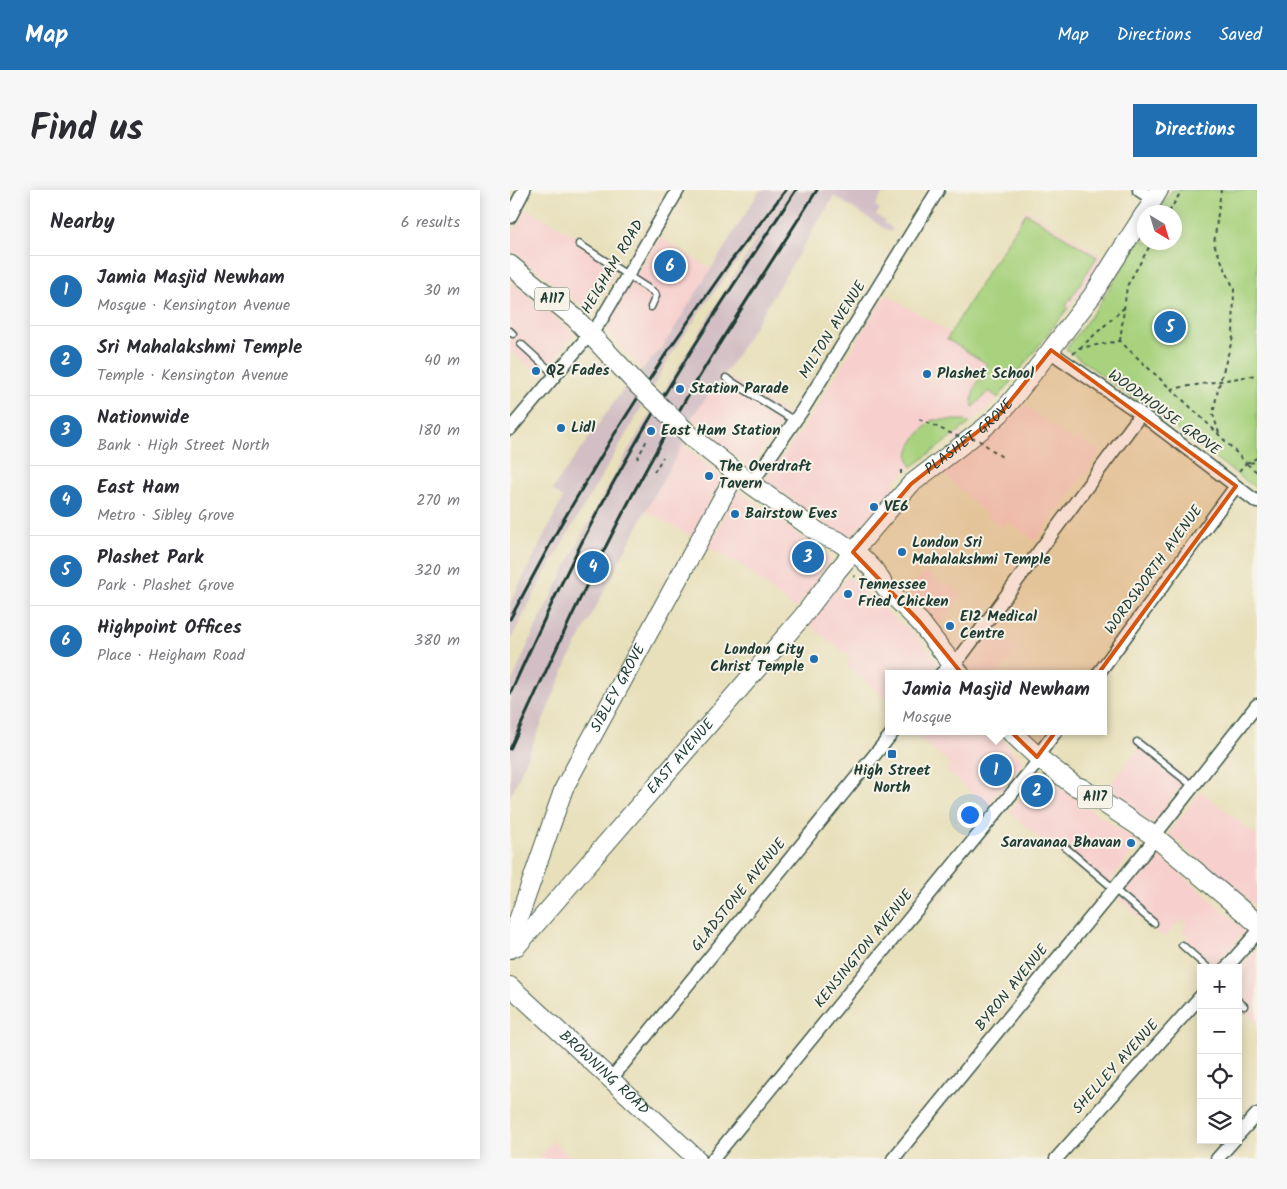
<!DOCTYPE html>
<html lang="en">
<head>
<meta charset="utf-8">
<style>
  :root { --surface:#fff; --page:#f7f7f7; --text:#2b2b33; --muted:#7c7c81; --line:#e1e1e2; --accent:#1f6fb2 }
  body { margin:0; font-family:Kalam,sans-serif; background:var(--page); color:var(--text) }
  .controls { position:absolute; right:15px; bottom:15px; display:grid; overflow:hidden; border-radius:0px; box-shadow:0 2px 12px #0003 }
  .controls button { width:45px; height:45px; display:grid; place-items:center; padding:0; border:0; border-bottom:1px solid var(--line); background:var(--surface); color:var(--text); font:25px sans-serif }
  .compass { position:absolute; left:627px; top:15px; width:45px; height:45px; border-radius:50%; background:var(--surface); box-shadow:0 2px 12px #0003; rotate:142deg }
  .you { position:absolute; left:459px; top:624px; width:18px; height:18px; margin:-12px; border:4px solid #fff; border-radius:50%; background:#1a73e8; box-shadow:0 0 0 8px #1a73e833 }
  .badge { display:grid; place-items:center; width:32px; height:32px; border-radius:50%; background:var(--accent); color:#fff; font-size:16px; font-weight:700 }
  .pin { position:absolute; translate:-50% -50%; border:2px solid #fff; box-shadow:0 1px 5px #0006 }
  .popup { position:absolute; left:375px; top:480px; width:222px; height:65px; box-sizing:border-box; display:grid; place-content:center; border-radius:0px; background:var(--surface); filter:drop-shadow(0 1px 4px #0005); font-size:16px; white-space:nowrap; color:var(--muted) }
  .popup b { font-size:19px; color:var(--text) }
  .popup::after { content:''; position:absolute; left:50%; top:100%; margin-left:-10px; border:10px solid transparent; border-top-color:var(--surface) }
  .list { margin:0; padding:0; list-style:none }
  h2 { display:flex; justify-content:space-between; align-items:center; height:65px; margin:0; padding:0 20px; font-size:21px }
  h2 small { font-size:16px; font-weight:400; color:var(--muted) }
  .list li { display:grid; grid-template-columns:32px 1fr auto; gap:15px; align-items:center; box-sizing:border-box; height:70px; padding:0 20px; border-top:1px solid var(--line) }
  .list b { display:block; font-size:19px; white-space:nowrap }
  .list p { margin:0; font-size:16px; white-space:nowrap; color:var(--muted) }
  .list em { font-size:16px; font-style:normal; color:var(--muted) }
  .icon { flex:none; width:28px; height:28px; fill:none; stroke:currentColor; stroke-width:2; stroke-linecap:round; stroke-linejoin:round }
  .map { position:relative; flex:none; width:747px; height:969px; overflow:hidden; border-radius:0px }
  header { display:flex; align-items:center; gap:30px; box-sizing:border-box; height:70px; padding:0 25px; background:var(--accent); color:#fff }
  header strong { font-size:24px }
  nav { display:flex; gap:28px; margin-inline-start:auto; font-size:18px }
  .intro { display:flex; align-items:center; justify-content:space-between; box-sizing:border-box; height:120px; padding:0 30px }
  h1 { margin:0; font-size:35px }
  .button { padding:12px 22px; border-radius:0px; background:var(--accent); color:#fff; font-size:18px; font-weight:700 }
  main { display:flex; gap:30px; padding:0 30px }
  aside { flex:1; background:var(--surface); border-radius:0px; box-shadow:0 2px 12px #0003 }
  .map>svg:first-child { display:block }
  .built { fill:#f7d0ce }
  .industrial { fill:#d2bec4 }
  .green { fill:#a8d27e; stroke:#648859 }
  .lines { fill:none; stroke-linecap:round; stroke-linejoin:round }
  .service-casing { stroke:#3d5548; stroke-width:9 }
  .minor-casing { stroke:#3d5548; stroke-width:15 }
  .secondary-casing { stroke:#3d5548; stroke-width:20 }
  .primary-casing { stroke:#3d5548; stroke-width:21 }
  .path { stroke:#3d5548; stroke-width:2; stroke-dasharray:4 4; stroke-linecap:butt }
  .service { stroke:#fff; stroke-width:6 }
  .minor { stroke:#fff; stroke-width:12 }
  .secondary { stroke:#fff; stroke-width:18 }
  .primary { stroke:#fff; stroke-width:19 }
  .rail { stroke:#1f3d34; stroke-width:3 }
  .primary-bridge-casing { stroke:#3d5548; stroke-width:21; stroke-linecap:butt }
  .path-bridge { stroke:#3d5548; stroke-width:2; stroke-dasharray:4 4; stroke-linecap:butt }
  .primary-bridge { stroke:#fff; stroke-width:19 }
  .marked { fill:#d45610; fill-opacity:0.2; stroke:#d45610; stroke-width:4; stroke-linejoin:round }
  .poi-dot { fill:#1f6fb2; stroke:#f7f3e8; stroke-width:2 }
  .labels { text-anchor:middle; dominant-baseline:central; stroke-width:4; stroke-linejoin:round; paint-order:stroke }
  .shield { fill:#f7f3e8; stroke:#60746a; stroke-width:1 }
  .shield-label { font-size:14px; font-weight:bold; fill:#1f3d34 }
  .street-label { font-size:15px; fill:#1f3d34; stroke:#f7f3e8 }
  .poi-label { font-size:15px; font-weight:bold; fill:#1f3d34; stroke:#f7f3e8; text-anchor:start }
</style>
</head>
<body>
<header>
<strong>Map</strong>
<nav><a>Map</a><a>Directions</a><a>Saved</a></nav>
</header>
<div class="intro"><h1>Find us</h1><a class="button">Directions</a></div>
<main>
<aside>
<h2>Nearby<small>6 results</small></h2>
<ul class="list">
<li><span class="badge">1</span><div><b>Jamia Masjid Newham</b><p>Mosque · Kensington Avenue</p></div><em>30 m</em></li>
<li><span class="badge">2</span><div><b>Sri Mahalakshmi Temple</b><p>Temple · Kensington Avenue</p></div><em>40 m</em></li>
<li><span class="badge">3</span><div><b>Nationwide</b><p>Bank · High Street North</p></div><em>180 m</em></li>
<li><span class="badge">4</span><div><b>East Ham</b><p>Metro · Sibley Grove</p></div><em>270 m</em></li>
<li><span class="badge">5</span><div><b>Plashet Park</b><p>Park · Plashet Grove</p></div><em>320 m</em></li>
<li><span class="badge">6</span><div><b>Highpoint Offices</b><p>Place · Heigham Road</p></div><em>380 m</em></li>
</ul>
</aside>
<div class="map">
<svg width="747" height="969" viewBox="0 0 747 969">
  <rect width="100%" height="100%" fill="#f7f3e8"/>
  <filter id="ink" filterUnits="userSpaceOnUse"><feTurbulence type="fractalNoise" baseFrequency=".02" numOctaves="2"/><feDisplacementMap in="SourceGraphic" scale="10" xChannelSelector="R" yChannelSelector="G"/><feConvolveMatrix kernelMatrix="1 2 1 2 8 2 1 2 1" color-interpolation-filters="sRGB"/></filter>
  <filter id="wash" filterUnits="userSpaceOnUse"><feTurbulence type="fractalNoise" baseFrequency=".0096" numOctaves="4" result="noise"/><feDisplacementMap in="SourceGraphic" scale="20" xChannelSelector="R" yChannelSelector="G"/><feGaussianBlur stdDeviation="1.12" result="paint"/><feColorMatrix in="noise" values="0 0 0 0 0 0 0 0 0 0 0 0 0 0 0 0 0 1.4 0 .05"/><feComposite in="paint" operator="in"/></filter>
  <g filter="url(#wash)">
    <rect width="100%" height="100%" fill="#e8e0bb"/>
    <g class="built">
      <path d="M 16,19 L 64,45 L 110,74 L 80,122 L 0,61 L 0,47 Z"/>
      <path d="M 516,19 L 592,67 L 570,103 L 482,215 L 446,244 L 466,246 L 476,250 L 491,237 L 513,214 L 563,251 L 567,247 L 590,263 L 525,351 L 497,331 L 492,337 L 479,327 L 432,282 L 469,255 L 464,253 L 447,252 L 439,249 L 391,285 L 383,293 L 387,296 L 340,349 L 323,340 L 255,290 L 294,237 L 376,104 L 440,143 Z"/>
      <path d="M 150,47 L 201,79 L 152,158 L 131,179 L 93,136 Z"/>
      <path d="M 0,91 L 65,144 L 30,186 L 0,161 Z"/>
      <path d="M 214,184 L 278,224 L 240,278 L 181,228 Z"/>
      <path d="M 173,254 L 212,288 L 181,346 L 136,321 Z"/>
      <path d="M 228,300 L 322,370 L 285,419 L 228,373 L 198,358 Z"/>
      <path d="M 415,381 L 435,397 L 438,393 L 451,404 L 428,435 L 396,399 L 402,392 L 405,393 Z"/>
      <path d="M 338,387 L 393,436 L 395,434 L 429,473 L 420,484 L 378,484 L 378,510 L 335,475 L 341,468 L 298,434 L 326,399 Z"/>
      <path d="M 483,441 L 507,459 L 488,484 L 465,484 L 457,474 Z"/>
      <path d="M 402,541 L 483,541 L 514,572 L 478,616 L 437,582 L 441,575 Z"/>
      <path d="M 626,548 L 677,588 L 642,633 L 594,602 L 629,558 L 622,552 Z"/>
      <path d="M 532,584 L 581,620 L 630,652 L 599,693 L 596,693 L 593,696 L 536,654 L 499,622 L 529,585 Z"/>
      <path d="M 691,601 L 747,646 L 747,717 L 658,644 Z"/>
      <path d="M 646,664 L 700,708 L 735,741 L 703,778 L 674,751 L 678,746 L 672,741 L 677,734 L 671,729 L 654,748 L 609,710 Z"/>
      <path d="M 747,758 L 747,833 L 728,816 L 728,780 Z"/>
      <path d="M 43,951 L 62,969 L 28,969 Z"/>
    </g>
    <path class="industrial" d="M 250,0 L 375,0 L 365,16 L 370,19 L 366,25 L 375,30 L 374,33 L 383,38 L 380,42 L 324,6 L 219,178 L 181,228 L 173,254 L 134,324 L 58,471 L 0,608 L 0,496 L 24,441 L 72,345 L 117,262 L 254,36 L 195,114 L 161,165 L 111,253 L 35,383 L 0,451 L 0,413 L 53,308 L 42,300 L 115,197 L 152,158 Z"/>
    <g class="green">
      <path d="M 662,0 L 747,0 L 747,299 L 556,159 L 589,115 L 634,43 L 634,52 L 664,52 L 664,22 L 647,22 Z"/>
      <path d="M 516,23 L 587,67 L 556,116 L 558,118 L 488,208 L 479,201 L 463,217 C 459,202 471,186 477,174 L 437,149 L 485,70 L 486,70 Z"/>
      <path d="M 422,230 L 455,230 L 460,233 L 402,277 C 390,259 410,243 422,230 Z"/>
    </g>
  </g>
  <g filter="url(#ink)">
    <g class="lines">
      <defs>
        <g id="service">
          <path d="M 69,54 L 145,103 L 146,106 L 141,117"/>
          <path d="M 0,141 L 3,144"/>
          <path d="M 11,154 L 45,185"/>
          <path d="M 216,188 L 285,231"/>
          <path d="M 627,552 L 683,596"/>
          <path d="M 556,658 L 644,733"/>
          <path d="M 672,755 L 698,778"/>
          <path d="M 728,811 L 734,816"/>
        </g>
        <g id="minor">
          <path d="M 629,0 L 644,10"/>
          <path d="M 0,27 L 14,0"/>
          <path d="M 541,160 L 548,167 L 631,224 L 747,312"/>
          <path d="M 0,239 L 90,132 L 168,0"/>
          <path d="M 241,294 L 293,219 L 428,0"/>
          <path d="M 431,484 L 452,465 L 631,224"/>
          <path d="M 588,484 L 726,296"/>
          <path d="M 527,567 L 546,541"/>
          <path d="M 644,646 L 747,515"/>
          <path d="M 716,778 L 747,743"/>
          <path d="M 101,889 L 384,541"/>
          <path d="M 728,945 L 747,924"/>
          <path d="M 203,969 L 530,569"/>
          <path d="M 383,969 L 646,648"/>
          <path d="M 546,969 L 691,806"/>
          <path d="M 707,969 L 724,950"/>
        </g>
        <g id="secondary">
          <path d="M 636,22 L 649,0"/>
          <path id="s1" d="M 0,755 L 6,743 L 6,736 L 54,598 L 226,283"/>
          <path id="s2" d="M 0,759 L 7,756 L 293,426 L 327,381 L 401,294 L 474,238 L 490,224 L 503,209 L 582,106 L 634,24"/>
          <path id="s3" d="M 0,796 L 187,969"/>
        </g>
        <g id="primary">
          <path d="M 0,75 L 65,128 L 128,195"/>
          <path d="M 183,248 L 241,294 L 312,345 L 328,351 L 352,368 L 363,379 L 376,398 L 410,432 L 450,484"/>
          <path d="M 500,541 L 530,569 L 565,596 L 571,598 L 644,646 L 747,733"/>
        </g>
      </defs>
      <use href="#service" class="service-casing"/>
      <use href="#minor" class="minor-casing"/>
      <use href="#secondary" class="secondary-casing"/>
      <use href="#primary" class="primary-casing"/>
      <g class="path">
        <path d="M 659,22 L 672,0"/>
        <path d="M 610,151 L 617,96 L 642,52"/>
        <path d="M 570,158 L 615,117"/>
        <path d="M 563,164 L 569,158 L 610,151 C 652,192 697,230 736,273 L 728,282"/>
        <path d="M 661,199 L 747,185"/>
        <path d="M 709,243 L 703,224 L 708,199 L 723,147 L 724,99 L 704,54 L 711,0"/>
        <path d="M 747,268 L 736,273 L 747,272"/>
        <path d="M 127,269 L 137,250"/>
        <path d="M 737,274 L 747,282"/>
        <path d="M 144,282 L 153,267"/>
        <path d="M 391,284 L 391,278"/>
        <path d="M 344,387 L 345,385"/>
      </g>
      <use href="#service" class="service"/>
      <use href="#minor" class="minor"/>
      <use href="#secondary" class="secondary"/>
      <use href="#primary" class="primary"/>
      <g class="rail">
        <path d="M 0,429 L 51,334 L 102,248 L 157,162 L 220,72 L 276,0"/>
        <path d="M 0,504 C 37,422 75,341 120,263 C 171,173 229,86 286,0"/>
        <path d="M 0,559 C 44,463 88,367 139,274 C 190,180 250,90 307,0"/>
      </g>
      <defs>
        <path id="primary-bridge" d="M 128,195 L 183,248"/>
      </defs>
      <use href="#primary-bridge" class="primary-bridge-casing"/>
      <path class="path-bridge" d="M 409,229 L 447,246 L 467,249 L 492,267"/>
      <use href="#primary-bridge" class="primary-bridge"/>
    </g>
  </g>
  <path class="marked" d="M 541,160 L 726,296 L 527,567 L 491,532 L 410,432 L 343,362 L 401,294 L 490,224 Z"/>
  <g class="poi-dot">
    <circle cx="26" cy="181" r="5"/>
    <circle cx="417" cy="184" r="5"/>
    <circle cx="170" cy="199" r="5"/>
    <circle cx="51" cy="238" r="5"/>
    <circle cx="141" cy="241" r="5"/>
    <circle cx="199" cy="286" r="5"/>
    <circle cx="364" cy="317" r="5"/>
    <circle cx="225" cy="324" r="5"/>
    <circle cx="392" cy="362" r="5"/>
    <circle cx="338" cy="404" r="5"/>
    <circle cx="440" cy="436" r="5"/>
    <circle cx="304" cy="469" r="5"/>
    <rect x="377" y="559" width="10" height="10" rx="2.5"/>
    <circle cx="621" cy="653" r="5"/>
  </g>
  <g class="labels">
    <g class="shield">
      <rect x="24.5" y="97.5" width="35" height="23" rx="4"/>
      <rect x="567.5" y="595.5" width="35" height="23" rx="4"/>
    </g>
    <g class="shield-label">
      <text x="42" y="109">A117</text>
      <text x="585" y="607">A117</text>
    </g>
    <g class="street-label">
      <text transform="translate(103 77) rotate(-59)">HEIGHAM ROAD</text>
      <text transform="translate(323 140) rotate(-58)">MILTON AVENUE</text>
      <text transform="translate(654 223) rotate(36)">WOODHOUSE GROVE</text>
      <text stroke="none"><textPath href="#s2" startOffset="690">PLASHET GROVE</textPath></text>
      <text transform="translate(644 380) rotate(-54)">WORDSWORTH AVENUE</text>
      <text stroke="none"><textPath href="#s1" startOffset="280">SIBLEY GROVE</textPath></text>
      <text stroke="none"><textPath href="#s2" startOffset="258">EAST AVENUE</textPath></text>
      <text transform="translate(229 705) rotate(-51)">GLADSTONE AVENUE</text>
      <text transform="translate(354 759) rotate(-51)">KENSINGTON AVENUE</text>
      <text transform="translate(502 798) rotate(-51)">BYRON AVENUE</text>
      <text transform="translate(606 877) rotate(-48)">SHELLEY AVENUE</text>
      <text stroke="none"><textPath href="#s3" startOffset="128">BROWNING ROAD</textPath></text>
    </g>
    <g class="poi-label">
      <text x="36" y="181">QZ Fades</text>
      <text x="427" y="184">Plashet School</text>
      <text x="180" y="199">Station Parade</text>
      <text x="61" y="238">Lidl</text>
      <text x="151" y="241">East Ham Station</text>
      <text x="209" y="277">The Overdraft<tspan x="209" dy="17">Tavern</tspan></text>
      <text x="374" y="317">VE6</text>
      <text x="235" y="324">Bairstow Eves</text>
      <text x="402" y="353">London Sri<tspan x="402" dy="17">Mahalakshmi Temple</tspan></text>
      <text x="348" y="395">Tennessee<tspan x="348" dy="17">Fried Chicken</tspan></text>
      <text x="450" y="427">E12 Medical<tspan x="450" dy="17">Centre</tspan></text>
      <text x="294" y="460" text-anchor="end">London City<tspan x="294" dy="17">Christ Temple</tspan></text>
      <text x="382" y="581" text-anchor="middle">High Street<tspan x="382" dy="17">North</tspan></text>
      <text x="611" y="653" text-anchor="end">Saravanaa Bhavan</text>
    </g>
  </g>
</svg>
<div class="controls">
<button>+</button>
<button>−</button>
<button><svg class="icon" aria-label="locate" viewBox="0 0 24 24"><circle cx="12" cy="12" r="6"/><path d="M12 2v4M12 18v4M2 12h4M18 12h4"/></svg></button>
<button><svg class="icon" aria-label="layers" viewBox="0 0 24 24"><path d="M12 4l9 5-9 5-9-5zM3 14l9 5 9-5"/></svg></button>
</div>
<svg class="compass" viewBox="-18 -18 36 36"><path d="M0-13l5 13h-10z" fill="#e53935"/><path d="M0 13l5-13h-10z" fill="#7c7c81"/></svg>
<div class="you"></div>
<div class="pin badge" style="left:486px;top:580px">1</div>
<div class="popup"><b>Jamia Masjid Newham</b>Mosque</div>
<div class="pin badge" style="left:527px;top:601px">2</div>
<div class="pin badge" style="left:298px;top:367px">3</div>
<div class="pin badge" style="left:83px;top:377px">4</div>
<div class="pin badge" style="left:660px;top:137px">5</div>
<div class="pin badge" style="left:160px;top:76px">6</div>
</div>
</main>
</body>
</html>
